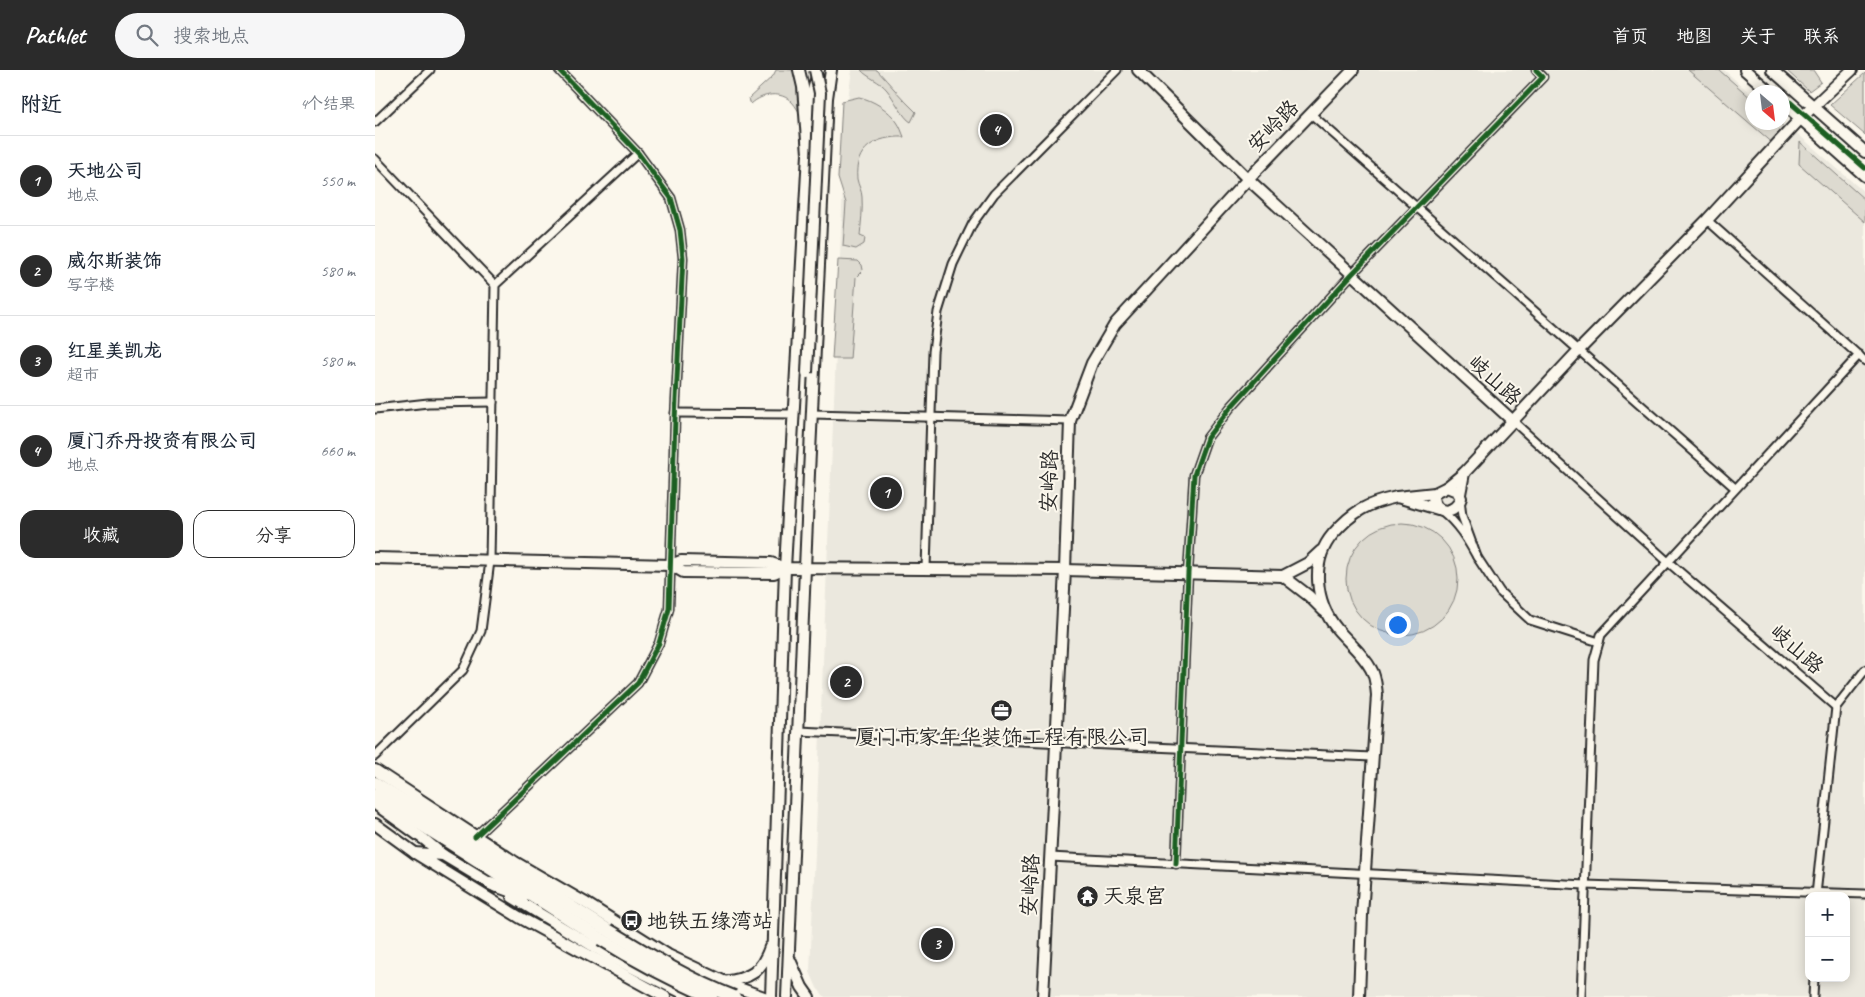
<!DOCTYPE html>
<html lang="zh">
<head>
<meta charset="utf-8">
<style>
  :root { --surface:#fff; --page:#f6f6f7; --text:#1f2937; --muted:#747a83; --line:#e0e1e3; --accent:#2b2b2b }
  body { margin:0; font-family:Caveat,"LXGW WenKai TC",sans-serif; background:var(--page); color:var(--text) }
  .controls { position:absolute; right:15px; bottom:15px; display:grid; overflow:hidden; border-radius:10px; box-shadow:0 2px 12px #0003 }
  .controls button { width:45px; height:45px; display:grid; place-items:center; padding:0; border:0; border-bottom:1px solid var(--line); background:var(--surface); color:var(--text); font:25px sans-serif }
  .compass { position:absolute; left:1370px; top:15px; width:45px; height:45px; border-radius:50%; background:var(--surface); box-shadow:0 2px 12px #0003; rotate:152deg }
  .you { position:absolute; left:1022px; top:554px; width:18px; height:18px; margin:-12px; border:4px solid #fff; border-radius:50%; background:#1a73e8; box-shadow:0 0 0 8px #1a73e833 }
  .badge { display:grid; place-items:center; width:32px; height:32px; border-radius:50%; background:var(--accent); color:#fff; font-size:16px; font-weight:700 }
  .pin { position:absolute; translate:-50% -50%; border:2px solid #fff; box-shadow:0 1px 5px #0006 }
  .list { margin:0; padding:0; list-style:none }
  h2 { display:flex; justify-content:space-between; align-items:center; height:65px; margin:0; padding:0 20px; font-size:21px }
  h2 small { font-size:16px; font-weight:400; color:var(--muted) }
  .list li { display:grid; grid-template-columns:32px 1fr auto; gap:15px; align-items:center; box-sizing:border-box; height:90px; padding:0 20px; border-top:1px solid var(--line) }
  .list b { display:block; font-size:19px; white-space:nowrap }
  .list p { margin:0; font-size:16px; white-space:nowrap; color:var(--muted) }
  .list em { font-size:16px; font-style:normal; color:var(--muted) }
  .actions { display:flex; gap:10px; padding:15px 20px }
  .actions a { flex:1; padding:11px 0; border:1px solid var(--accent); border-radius:15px; text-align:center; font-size:18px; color:var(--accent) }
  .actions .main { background:var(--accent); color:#fff }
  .icon { flex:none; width:28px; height:28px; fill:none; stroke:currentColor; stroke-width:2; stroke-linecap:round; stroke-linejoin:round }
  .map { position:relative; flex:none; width:1490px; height:927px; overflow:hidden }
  header { display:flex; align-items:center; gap:30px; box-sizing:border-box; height:70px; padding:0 25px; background:var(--accent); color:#fff }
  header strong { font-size:24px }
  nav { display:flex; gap:28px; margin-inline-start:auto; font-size:18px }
  .search { width:350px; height:45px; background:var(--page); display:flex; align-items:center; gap:12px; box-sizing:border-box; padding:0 18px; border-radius:28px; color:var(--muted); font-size:19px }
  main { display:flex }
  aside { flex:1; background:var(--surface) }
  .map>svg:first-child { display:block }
  .built { fill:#ebe8de; fill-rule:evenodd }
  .green { fill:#dddad0; stroke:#84827e }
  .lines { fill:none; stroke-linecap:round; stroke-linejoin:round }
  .street-casing { stroke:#2b2b2b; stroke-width:11 }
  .secondary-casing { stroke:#2b2b2b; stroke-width:14 }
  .highway-casing { stroke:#2b2b2b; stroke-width:16 }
  .street { stroke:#fbf7ec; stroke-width:7 }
  .secondary { stroke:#fbf7ec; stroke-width:10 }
  .highway { stroke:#fbf7ec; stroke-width:12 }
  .secondary-bridge-casing { stroke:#2b2b2b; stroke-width:14; stroke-linecap:butt }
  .highway-bridge-casing { stroke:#2b2b2b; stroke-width:16; stroke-linecap:butt }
  .secondary-bridge { stroke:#fbf7ec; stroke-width:10 }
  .highway-bridge { stroke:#fbf7ec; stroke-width:12 }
  .cycleway-casing { stroke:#fbf7ec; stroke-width:8 }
  .cycleway { stroke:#1b5e20; stroke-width:5 }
  .labels { text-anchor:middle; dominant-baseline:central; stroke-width:4; stroke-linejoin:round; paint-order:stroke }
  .street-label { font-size:21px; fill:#2b2b2b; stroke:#fbf7ec }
  .poi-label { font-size:21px; fill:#2b2b2b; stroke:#fbf7ec; text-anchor:start }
</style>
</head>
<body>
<header>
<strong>Pathlet</strong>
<div class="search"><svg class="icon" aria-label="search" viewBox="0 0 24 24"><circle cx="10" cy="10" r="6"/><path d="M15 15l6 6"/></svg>搜索地点</div>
<nav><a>首页</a><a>地图</a><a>关于</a><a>联系</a></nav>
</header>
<main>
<aside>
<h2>附近<small>4个结果</small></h2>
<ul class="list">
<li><span class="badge">1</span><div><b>天地公司</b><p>地点</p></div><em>550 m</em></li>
<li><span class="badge">2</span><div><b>威尔斯装饰</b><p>写字楼</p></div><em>580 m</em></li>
<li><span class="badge">3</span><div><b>红星美凯龙</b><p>超市</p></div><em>580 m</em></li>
<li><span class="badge">4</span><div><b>厦门乔丹投资有限公司</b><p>地点</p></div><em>660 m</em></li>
</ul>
<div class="actions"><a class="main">收藏</a><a>分享</a></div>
</aside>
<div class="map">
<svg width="1490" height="927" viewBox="0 0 1490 927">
  <rect width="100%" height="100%" fill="#fbf7ec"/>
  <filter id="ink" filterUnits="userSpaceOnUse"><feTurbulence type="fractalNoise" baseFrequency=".02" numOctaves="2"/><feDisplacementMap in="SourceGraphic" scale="10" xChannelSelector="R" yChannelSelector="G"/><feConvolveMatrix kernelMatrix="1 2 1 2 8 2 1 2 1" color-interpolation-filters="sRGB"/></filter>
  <g filter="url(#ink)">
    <path class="built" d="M 477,0 L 1349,0 L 1377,25 L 1378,52 L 1408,51 L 1490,123 L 1490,927 L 450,927 L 442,918 L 435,902 L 471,44 ZM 1434,826 L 1471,826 L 1471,908 L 1434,908 Z"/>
    <g class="green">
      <path d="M 401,0 L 418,0 L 423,14 L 427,45 C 423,42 421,36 417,32 C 406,21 388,23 376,34 L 375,32 L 374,28 L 398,6 Z"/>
      <path d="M 486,0 L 502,0 C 515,14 527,29 541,42 L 536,52 C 529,49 518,27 512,20 C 505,11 493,8 486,0 Z"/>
      <path d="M 1313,0 L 1344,0 L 1377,29 L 1378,52 L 1404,53 L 1409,57 L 1400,75 Z"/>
      <path d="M 1411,0 L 1438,0 L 1446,12 L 1434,21 Z"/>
      <path d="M 1490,3 L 1490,65 L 1455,35 Z"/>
      <path d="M 484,27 C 498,30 514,40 522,52 C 525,56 527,62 529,67 C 501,66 479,78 482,109 C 483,115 487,121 487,127 C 488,140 486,153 485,166 L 490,168 L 489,174 L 481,179 L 468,176 L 471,133 L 463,108 L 467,31 Z"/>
      <path d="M 1425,72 L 1490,130 L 1490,152 L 1424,94 Z"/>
      <path d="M 463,190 L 483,191 L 487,195 L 488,200 L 481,207 L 475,289 L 457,289 Z"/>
      <circle cx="1027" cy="509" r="56"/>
    </g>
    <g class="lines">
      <defs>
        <g id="street">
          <path d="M 936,44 L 1360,418"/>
          <path d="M 0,52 L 55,0"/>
          <path d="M 0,89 L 120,215"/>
          <path d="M 1332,150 L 1490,291"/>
          <path d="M 0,339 L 53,333 L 118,332"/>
          <path d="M 300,343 L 418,344"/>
          <path d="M 438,344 L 695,351"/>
          <path d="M 1139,352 L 1292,491 L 1461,637"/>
          <path d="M 1067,441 C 1083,454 1092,469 1102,487 L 1087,446 L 1085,430"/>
          <path d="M 1102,487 L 1125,522 L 1155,550 L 1224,572"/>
          <path d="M 551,498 L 558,282 L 563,242 L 578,194 L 598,153 L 619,124 L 742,0"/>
          <path d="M 423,661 L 997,687"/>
          <path d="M 0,686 L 88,600 L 106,561 L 115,491 L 120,215 L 263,83"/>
          <path d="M 100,767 L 263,613 L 284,573 L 294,539 L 300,349 L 308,188 L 305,160 L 296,128 L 263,83 L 184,0"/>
          <path d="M 675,787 L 1210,815 L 1490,824"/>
          <path d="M 801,794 L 813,503 L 819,405 L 832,368 L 855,338 L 977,204 L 1168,7 L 1161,0"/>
          <path d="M 1441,825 L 1461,637 L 1490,600"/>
          <path d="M 1206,927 L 1219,590 L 1226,565 L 1484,285"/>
          <path d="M 1438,927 L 1439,908"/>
        </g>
        <g id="secondary">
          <path d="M 763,0 L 873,109 L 1139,352"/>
          <path d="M 1370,0 L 1395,22"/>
          <path d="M 1397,0 L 1490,82"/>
          <path d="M 1408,33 L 1490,106"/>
          <path d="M 436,51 L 438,20 L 442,6"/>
          <path d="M 1089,403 L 1205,279 L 1332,150 L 1425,49 L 1477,0"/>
          <path d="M 1072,417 L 1082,421 L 1086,428 C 1081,444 1060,446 1058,427 L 1060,423 Z"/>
          <path d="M 1072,417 L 1089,403 L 1085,424"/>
          <path d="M 1060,423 L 1022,427 L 1063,439"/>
          <path d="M 946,481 L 933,493 L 908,506 L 934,526 L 949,541"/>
          <path d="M 0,488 L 296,495 L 306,491 L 396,493 L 410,498 L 690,500 L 908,506"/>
          <path d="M 296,495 L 308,502 L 399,503 L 410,498"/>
          <path d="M 0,700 L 140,792 L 209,832 L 293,885 L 361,917 L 389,927"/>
          <path d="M 0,734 L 50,770 L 68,785 L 121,817"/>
          <path d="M 0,754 L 40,783 L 68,785"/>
          <path d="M 40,783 L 144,847 L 290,927"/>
          <path d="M 137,827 L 236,887 L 316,927"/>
          <path d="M 415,890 L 427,917 L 434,927"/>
          <path d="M 349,912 C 375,908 386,903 395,877"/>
          <path d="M 396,927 L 410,498 L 433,84 L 428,17 L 424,0"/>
          <path d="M 412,927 L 434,403 L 452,28 L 456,0"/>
          <path d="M 668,927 L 690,500 L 695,351 L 717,293 L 740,254 L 873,109 L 978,0"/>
          <path d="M 984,927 L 987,845 L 1002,625 C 1001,617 1001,607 996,599 C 988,584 973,572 962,559 C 940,532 935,491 958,464 C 978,441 993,433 1022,427"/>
        </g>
        <g id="highway">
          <path d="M 0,713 L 233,860"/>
          <path d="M 0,725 L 226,869"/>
          <path d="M 115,813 L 137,821 L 147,827"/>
        </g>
      </defs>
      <use href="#street" class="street-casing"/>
      <use href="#secondary" class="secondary-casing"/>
      <use href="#highway" class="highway-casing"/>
      <use href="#street" class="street"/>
      <use href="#secondary" class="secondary"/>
      <use href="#highway" class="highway"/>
      <defs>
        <path id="secondary-bridge" d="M 432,303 L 445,23 L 440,0"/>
        <g id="highway-bridge">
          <path d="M 233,860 C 274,885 314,910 359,927"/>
          <path d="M 226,869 C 261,891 298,910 336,927"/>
        </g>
      </defs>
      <use href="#secondary-bridge" class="secondary-bridge-casing"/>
      <use href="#highway-bridge" class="highway-bridge-casing"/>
      <use href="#secondary-bridge" class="secondary-bridge"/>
      <use href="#highway-bridge" class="highway-bridge"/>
      <defs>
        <g id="cycleway">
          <path d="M 1408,26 L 1490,98"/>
          <path d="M 100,767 L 263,613 L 284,573 L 294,539 L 300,349 L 308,188 L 305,160 L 296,128 L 263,83 L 184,0"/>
          <path d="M 801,794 L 813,503 L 819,405 L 832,368 L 855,338 L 977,204 L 1168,7 L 1161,0"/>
        </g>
      </defs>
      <use href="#cycleway" class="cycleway-casing"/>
      <use href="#cycleway" class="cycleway"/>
    </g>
  </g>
  <defs>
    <symbol id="office-disc" viewBox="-11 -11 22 22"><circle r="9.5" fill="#2b2b2b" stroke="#fbf7ec"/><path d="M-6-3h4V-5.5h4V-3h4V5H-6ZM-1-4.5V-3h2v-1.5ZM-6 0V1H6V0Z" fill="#fff"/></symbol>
    <symbol id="temple-disc" viewBox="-11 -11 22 22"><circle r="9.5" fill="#2b2b2b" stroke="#fbf7ec"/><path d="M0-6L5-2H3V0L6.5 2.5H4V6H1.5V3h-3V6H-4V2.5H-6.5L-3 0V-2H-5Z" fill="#fff"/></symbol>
    <symbol id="bus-disc" viewBox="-11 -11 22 22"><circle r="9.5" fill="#2b2b2b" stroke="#fbf7ec"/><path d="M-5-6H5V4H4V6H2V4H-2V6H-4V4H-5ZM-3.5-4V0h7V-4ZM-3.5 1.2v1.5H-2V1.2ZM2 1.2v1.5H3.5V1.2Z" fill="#fff"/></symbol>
  </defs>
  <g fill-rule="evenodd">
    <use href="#office-disc" x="614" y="628" width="25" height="25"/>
    <use href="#temple-disc" x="700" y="814" width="25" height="25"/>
    <use href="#bus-disc" x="244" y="838" width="25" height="25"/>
  </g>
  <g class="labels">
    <g class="street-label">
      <text transform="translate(898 56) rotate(-46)">安岭路</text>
      <text transform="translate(1120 310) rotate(42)">岐山路</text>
      <text transform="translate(674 411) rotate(-88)">安岭路</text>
      <text transform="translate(1422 579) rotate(41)">岐山路</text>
      <text transform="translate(655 815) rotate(-87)">安岭路</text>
    </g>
    <g class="poi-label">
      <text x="627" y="667" text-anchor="middle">厦门市家年华装饰工程有限公司</text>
      <text x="728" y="826">天泉宫</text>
      <text x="272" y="851">地铁五缘湾站</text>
    </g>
  </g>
</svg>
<div class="controls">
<button>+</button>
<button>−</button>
</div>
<svg class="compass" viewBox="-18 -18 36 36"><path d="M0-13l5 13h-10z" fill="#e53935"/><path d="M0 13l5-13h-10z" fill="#747a83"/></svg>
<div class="you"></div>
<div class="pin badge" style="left:511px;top:423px">1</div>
<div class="pin badge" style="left:471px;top:612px">2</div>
<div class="pin badge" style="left:562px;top:874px">3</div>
<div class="pin badge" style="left:621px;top:60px">4</div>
</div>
</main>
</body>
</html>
